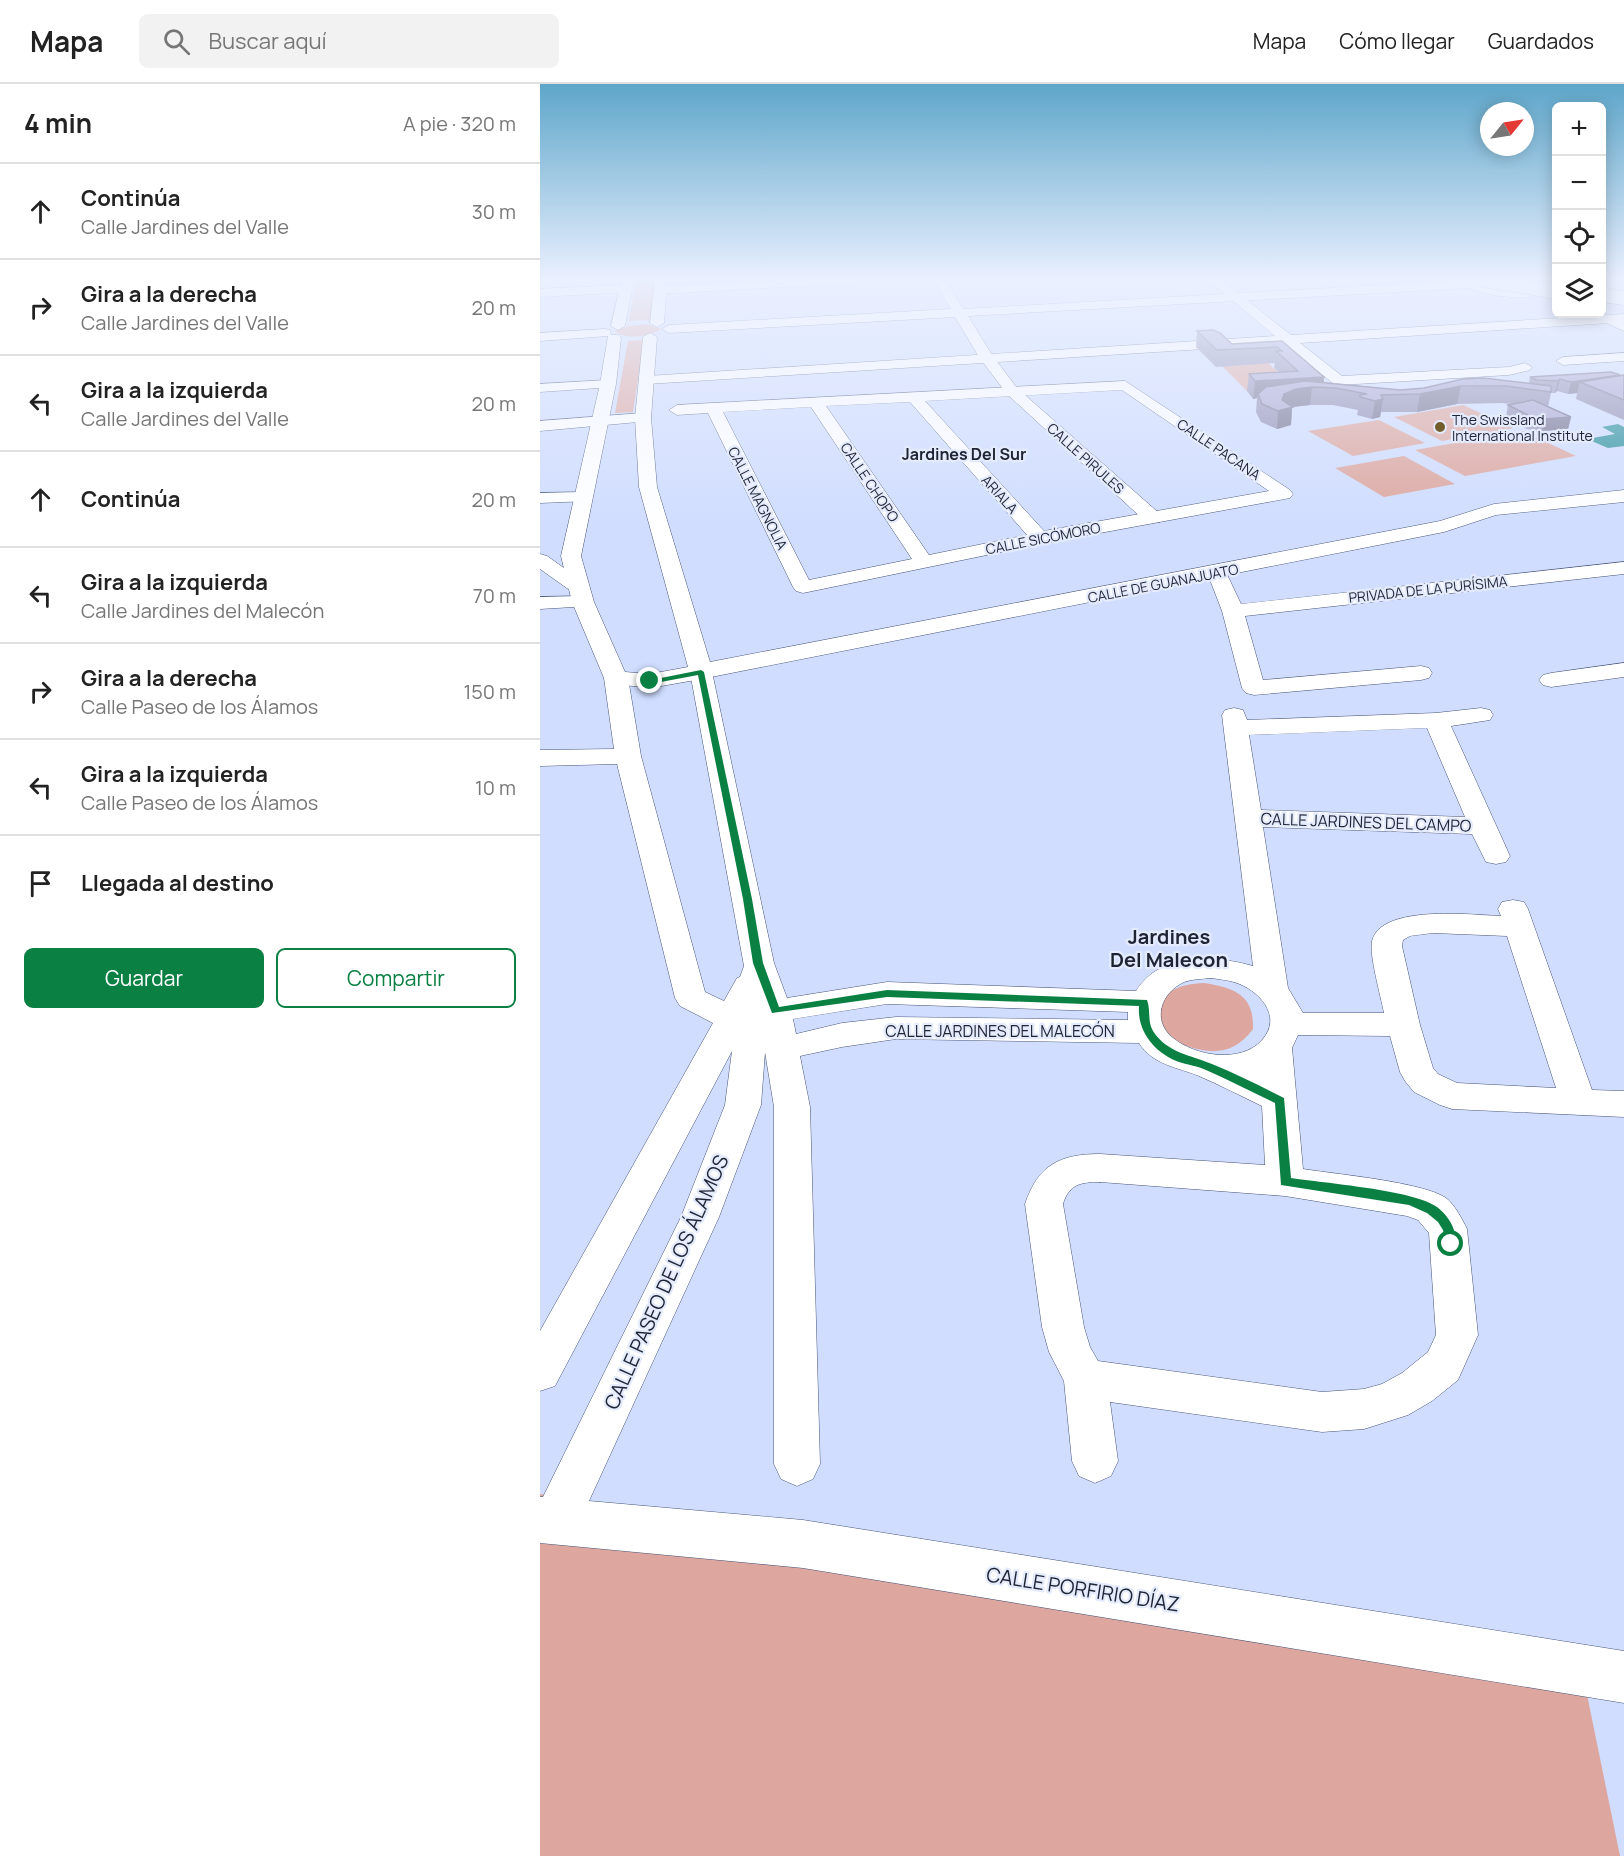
<!DOCTYPE html>
<html lang="es">
<head>
<meta charset="utf-8">
<style>
  :root { --surface:#fff; --page:#f2f2f2; --text:#222; --muted:#767676; --line:#e0e0e0; --accent:#0b8043 }
  body { margin:0; font-family:Manrope,sans-serif; background:var(--page); color:var(--text) }
  .controls { position:absolute; right:18px; top:18px; display:grid; overflow:hidden; border-radius:9px; box-shadow:0 3px 15px #0003 }
  .controls button { width:54px; height:54px; display:grid; place-items:center; padding:0; border:0; border-bottom:2px solid var(--line); background:var(--surface); color:var(--text); font:30px sans-serif }
  .compass { position:absolute; left:940px; top:18px; width:54px; height:54px; border-radius:50%; background:var(--surface); box-shadow:0 3px 15px #0003; rotate:60deg }
  .stop { position:absolute; width:18px; height:18px; margin:-14px; border:4px solid #0b8043; border-radius:50%; background:#fff }
  .stop.end { background:#0b8043; border-color:#fff; box-shadow:0 2px 6px #0008 }
  .list { margin:0; padding:0; list-style:none }
  h2 { display:flex; justify-content:space-between; align-items:center; height:78px; margin:0; padding:0 24px; font-size:26px }
  h2 small { font-size:20px; font-weight:400; color:var(--muted) }
  .list li { display:grid; grid-template-columns:39px 1fr auto; gap:18px; align-items:center; box-sizing:border-box; height:96px; padding:0 24px; border-top:2px solid var(--line) }
  .list b { display:block; font-size:22px; white-space:nowrap }
  .list p { margin:0; font-size:20px; white-space:nowrap; color:var(--muted) }
  .list em { font-size:20px; font-style:normal; color:var(--muted) }
  .actions { display:flex; gap:12px; padding:18px 24px }
  .actions a { flex:1; padding:14px 0; border:2px solid var(--accent); border-radius:9px; text-align:center; font-size:21px; color:var(--accent) }
  .actions .main { background:var(--accent); color:#fff }
  .icon { flex:none; width:33px; height:33px; fill:none; stroke:currentColor; stroke-width:2; stroke-linecap:round; stroke-linejoin:round }
  .map { position:relative; flex:none; width:1084px; height:1772px; overflow:hidden }
  header { display:flex; align-items:center; gap:36px; box-sizing:border-box; height:84px; padding:0 30px; background:var(--surface); border-bottom:2px solid var(--line) }
  header strong { font-size:28px }
  nav { display:flex; gap:33px; margin-inline-start:auto; font-size:21px }
  .search { width:420px; height:54px; background:var(--page); display:flex; align-items:center; gap:15px; box-sizing:border-box; padding:0 21px; border-radius:9px; color:var(--muted); font-size:22px }
  main { display:flex }
  aside { flex:1; background:var(--surface) }
  .map>svg:first-child { display:block }
  .green { fill:#dda79f }
  .water { fill:#2f919e }
  .lines { fill:none; stroke-linecap:round; stroke-linejoin:round }
  .minor-casing { stroke:#485578; stroke-width:1 }
  .major-casing { stroke:#485578; stroke-width:1 }
  .minor { fill:#fff; fill-rule:evenodd }
  .major { fill:#fff; fill-rule:evenodd }
  .major-bridge-casing { stroke:#485578; stroke-width:15; stroke-linecap:butt }
  .major-bridge { stroke:#fff; stroke-width:14 }
  .wall { fill:#918fb3 }
  .shaded-wall { fill:#767492 }
  .building { fill:#a9a6d0; stroke:#767492; stroke-width:1.5 }
  .route { fill:#0b8043 }
  .poi-dot { fill:#725e2d; stroke:#e4ebfc; stroke-width:2 }
  .labels { text-anchor:middle; dominant-baseline:central; stroke-width:4.5; stroke-linejoin:round; paint-order:stroke }
  .far-poi-label { font-size:14px; fill:#1e2433; stroke:#e4ebfc; text-anchor:start }
  .far-street-label { font-size:14px; fill:#1e2433; stroke:#e4ebfc }
  .far-quarter-label { font-size:16px; font-weight:bold; fill:#1e2433; stroke:#e4ebfc }
  .street-label { font-size:16px; fill:#1e2433; stroke:#e4ebfc }
  .quarter-label { font-size:20px; font-weight:bold; fill:#1e2433; stroke:#e4ebfc }
  .near-street-label { font-size:20px; fill:#1e2433; stroke:#e4ebfc }
</style>
</head>
<body>
<header>
<strong>Mapa</strong>
<div class="search"><svg class="icon" aria-label="search" viewBox="0 0 24 24"><circle cx="10" cy="10" r="6"/><path d="M15 15l6 6"/></svg>Buscar aquí</div>
<nav><a>Mapa</a><a>Cómo llegar</a><a>Guardados</a></nav>
</header>
<main>
<aside>
<h2>4 min<small>A pie · 320 m</small></h2>
<ul class="list">
<li><svg class="icon" aria-label="ahead" viewBox="0 0 24 24"><path d="M12 20V5M6 11l6-6 6 6"/></svg><div><b>Continúa</b><p>Calle Jardines del Valle</p></div><em>30 m</em></li>
<li><svg class="icon" aria-label="right" viewBox="0 0 24 24"><path d="M7 20v-9h11M14 6l5 5-5 5"/></svg><div><b>Gira a la derecha</b><p>Calle Jardines del Valle</p></div><em>20 m</em></li>
<li><svg class="icon" aria-label="left" viewBox="0 0 24 24"><path d="M17 20v-9H6M10 6l-5 5 5 5"/></svg><div><b>Gira a la izquierda</b><p>Calle Jardines del Valle</p></div><em>20 m</em></li>
<li><svg class="icon" aria-label="ahead" viewBox="0 0 24 24"><path d="M12 20V5M6 11l6-6 6 6"/></svg><div><b>Continúa</b></div><em>20 m</em></li>
<li><svg class="icon" aria-label="left" viewBox="0 0 24 24"><path d="M17 20v-9H6M10 6l-5 5 5 5"/></svg><div><b>Gira a la izquierda</b><p>Calle Jardines del Malecón</p></div><em>70 m</em></li>
<li><svg class="icon" aria-label="right" viewBox="0 0 24 24"><path d="M7 20v-9h11M14 6l5 5-5 5"/></svg><div><b>Gira a la derecha</b><p>Calle Paseo de los Álamos</p></div><em>150 m</em></li>
<li><svg class="icon" aria-label="left" viewBox="0 0 24 24"><path d="M17 20v-9H6M10 6l-5 5 5 5"/></svg><div><b>Gira a la izquierda</b><p>Calle Paseo de los Álamos</p></div><em>10 m</em></li>
<li><svg class="icon" aria-label="arrive" viewBox="0 0 24 24"><path d="M6 21V4h12l-3 4 3 4H6"/></svg><div><b>Llegada al destino</b></div></li>
</ul>
<div class="actions"><a class="main">Guardar</a><a>Compartir</a></div>
</aside>
<div class="map">
<svg width="1084" height="1772" viewBox="0 0 1084 1772">
  <rect width="100%" height="100%" fill="#d0ddff"/>
  <g class="green">
    <path d="M 96,195 L 116,195 L 112,236 L 89,237 Z"/>
    <path d="M 107,240 L 121,245 C 109,253 87,256 74,247 L 89,242 Z"/>
    <path d="M 104,256 L 93,328 L 75,329 L 88,257 Z"/>
    <path d="M 728,279 L 756,304 L 707,307 L 682,282 Z"/>
    <path d="M 923,321 L 973,344 L 902,357 L 854,333 Z"/>
    <path d="M 839,336 L 885,359 L 813,372 L 768,347 Z"/>
    <path d="M 983,347 L 1036,372 L 925,392 L 875,366 Z"/>
    <path d="M 864,372 L 915,400 L 844,413 L 795,384 Z"/>
    <path d="M 664,899 C 695,904 714,911 713,945 C 689,978 658,968 627,954 L 616,923 C 628,904 643,900 664,899 Z"/>
    <path d="M 0,1410 L 1043,1591 L 1080,1772 L 0,1772 Z"/>
  </g>
  <path class="water" d="M 1078,340 L 1084,343 L 1084,362 L 1068,364 L 1047,355 L 1075,350 L 1062,343 Z"/>
  <g class="lines">
    <defs>
      <g id="minor">
        <path d="M 264,195 L 336,195 L 330,198 L 120,210 L 114,206 L 120,202 Z"/>
        <path d="M 667,195 L 680,195 L 751,251 L 1084,230 L 1084,238 L 760,259 L 802,292 L 969,283 L 985,279 L 992,283 L 990,286 L 969,291 L 799,301 L 794,300 L 744,260 L 107,300 L 100,296 L 107,292 L 735,252 Z"/>
        <path d="M 86,201 L 90,202 L 90,208 L 0,213 L 0,205 Z"/>
        <path d="M 1084,269 L 1084,277 L 1023,281 L 1016,277 L 1023,273 Z"/>
        <path d="M 68,296 L 75,300 L 73,303 L 0,308 L 0,300 Z"/>
        <path d="M 585,297 L 750,406 L 753,410 L 750,414 L 500,460 L 263,509 L 256,507 L 253,503 L 168,329 L 137,331 L 129,326 L 137,321 ZM 582,306 L 729,407 L 504,447 L 385,317 ZM 370,318 L 487,451 L 389,471 L 286,322 ZM 271,323 L 372,475 L 269,496 L 183,328 Z"/>
        <path d="M 103,329 L 111,334 L 109,337 L 0,347 L 0,337 Z"/>
        <path d="M 43,408 L 49,409 L 52,413 L 49,417 L 0,419 L 0,409 Z"/>
        <path d="M 0,470 L 7,472 L 45,499 L 48,503 L 45,507 L 31,507 L 0,485 Z"/>
        <path d="M 1084,478 L 1084,490 L 705,532 L 723,596 L 881,582 L 889,584 L 892,589 L 889,594 L 881,596 L 714,611 L 706,609 L 702,604 L 682,527 L 667,488 L 670,484 L 684,484 L 701,520 Z"/>
        <path d="M 43,512 L 50,514 L 53,518 L 50,522 L 0,525 L 0,513 Z"/>
        <path d="M 1084,579 L 1084,593 L 1011,603 L 1003,601 L 999,596 L 1003,591 L 1011,589 Z"/>
        <path d="M 161,581 L 169,583 L 172,588 L 234,879 L 247,914 L 347,898 L 596,907 C 620,868 674,871 713,882 L 682,631 L 685,626 L 694,624 L 703,626 L 707,636 L 896,629 L 941,624 L 950,626 L 953,631 L 950,636 L 911,642 L 970,772 L 966,778 L 956,780 L 946,778 L 932,750 L 723,743 L 748,904 L 763,929 L 844,929 C 841,913 829,871 832,857 C 841,820 932,831 961,832 L 958,825 L 962,818 L 973,816 L 984,818 L 988,825 L 1052,1006 L 1084,1007 L 1084,1033 L 912,1025 L 900,1021 L 874,1008 L 865,997 L 860,988 L 850,952 L 758,951 L 752,964 L 763,1085 C 794,1090 883,1098 906,1114 C 915,1121 922,1135 927,1145 L 938,1251 L 918,1296 L 892,1317 L 868,1331 L 824,1345 L 782,1348 L 570,1318 L 578,1377 L 571,1392 L 555,1399 L 539,1392 L 532,1377 L 524,1297 L 509,1268 L 502,1243 L 485,1120 C 498,1081 520,1070 560,1070 L 725,1081 L 722,1022 C 701,1012 680,1001 659,992 C 637,983 613,981 599,959 L 356,955 L 302,963 L 260,972 L 270,1023 L 280,1380 L 273,1395 L 257,1402 L 241,1395 L 234,1380 L 234,1023 L 225,968 L 221,1021 L 179,1133 L 49,1417 L 263,1436 L 1084,1567 L 1084,1619 L 263,1484 L 0,1459 L 0,1413 L 3,1413 L 141,1133 L 185,1021 L 192,967 L 15,1302 L 0,1307 L 0,1247 L 173,939 L 140,922 L 135,914 L 77,680 L 0,682 L 0,666 L 74,665 L 64,594 L 68,589 L 76,587 L 84,589 L 88,594 L 101,672 L 165,908 L 184,917 L 197,894 L 200,893 L 204,882 L 150,588 L 153,583 ZM 887,644 L 925,733 L 721,726 L 709,651 ZM 893,849 L 967,852 L 1016,1004 L 917,999 L 898,990 L 893,984 L 880,941 L 862,862 L 863,856 L 870,852 ZM 671,894 C 678,895 687,896 694,898 C 718,905 744,932 722,956 C 701,980 655,972 633,954 C 611,936 621,909 644,898 C 652,895 662,895 671,894 ZM 347,920 L 588,928 L 588,936 L 356,933 L 302,939 L 256,950 L 253,935 ZM 560,1098 L 745,1112 L 867,1132 L 878,1136 L 889,1149 L 896,1251 L 888,1268 L 862,1289 L 842,1300 L 824,1305 L 782,1308 L 558,1277 L 550,1263 L 544,1243 L 523,1120 C 529,1100 541,1098 560,1098 Z"/>
      </g>
      <g id="major">
        <path d="M 82,195 L 94,195 L 85,242 L 78,246 L 71,242 Z"/>
        <path d="M 115,195 L 127,195 L 124,239 L 117,243 L 110,239 Z"/>
        <path d="M 393,195 L 405,195 L 423,225 L 912,197 L 910,195 L 930,195 L 946,201 L 978,205 L 999,203 L 1009,199 L 1005,195 L 1017,195 L 1017,205 C 992,218 954,214 929,204 L 428,232 L 452,271 L 477,304 L 620,430 L 623,434 L 620,438 L 606,438 L 467,310 L 439,273 L 415,233 L 129,249 L 122,245 L 129,241 L 411,225 Z"/>
        <path d="M 1062,229 L 1084,238 L 1084,247 L 1046,230 Z"/>
        <path d="M 65,245 L 70,246 L 71,251 L 79,251 L 81,254 L 76,300 L 41,472 L 54,518 L 85,588 L 110,590 L 148,583 L 99,403 L 95,334 L 103,253 L 110,249 L 117,253 L 111,334 L 117,403 L 170,578 L 900,437 L 954,420 L 1084,406 L 1084,418 L 956,431 L 904,448 L 161,595 L 110,604 L 67,599 L 64,594 L 32,518 L 21,472 L 60,300 L 68,252 L 0,257 L 0,249 Z"/>
      </g>
    </defs>
    <use href="#minor" class="minor-casing"/>
    <use href="#major" class="major-casing"/>
    <use href="#minor" class="minor"/>
    <use href="#major" class="major"/>
    <defs>
      <g id="major-bridge">
        <path d="M 939,195 L 1017,208"/>
        <path d="M 1062,211 L 1084,214"/>
      </g>
    </defs>
    <use href="#major-bridge" class="major-bridge-casing"/>
    <use href="#major-bridge" class="major-bridge"/>
  </g>
  <path class="wall" d="M 657,247 L 692,260 L 742,257 L 784,293 L 784,298 L 860,306 L 989,299 L 990,293 L 1084,291 L 1084,336 L 1036,315 L 1037,309 L 1028,310 L 1017,307 L 1015,309 L 1011,309 L 1008,323 L 1031,333 L 1028,345 L 1002,347 L 987,345 L 966,333 L 968,321 L 971,320 L 962,319 L 917,320 L 877,328 L 841,328 L 840,333 L 832,335 L 817,331 L 818,326 L 793,321 L 770,321 L 752,323 L 751,341 L 737,345 L 721,338 L 716,328 L 717,314 L 713,315 L 707,307 L 709,290 L 739,288 L 734,284 L 735,279 L 676,283 L 656,263 Z"/>
  <g class="shaded-wall">
    <path d="M 1080,291 L 1040,298 L 1037,309 L 1028,310 L 1031,298 Z"/>
    <path d="M 784,293 L 783,303 L 772,303 L 770,321 L 752,323 L 751,341 L 737,345 L 738,327 L 718,310 L 717,314 L 713,315 L 715,297 Z"/>
    <path d="M 1020,295 L 1017,307 L 1015,309 L 1018,297 Z"/>
    <path d="M 921,302 L 917,320 L 877,328 L 880,310 Z"/>
    <path d="M 843,315 L 840,333 L 832,335 L 835,317 Z"/>
    <path d="M 1031,333 L 1028,345 L 1002,347 L 1005,335 Z"/>
  </g>
  <g class="building">
    <path d="M 673,246 L 680,249 L 692,260 L 742,257 L 784,293 L 715,297 L 709,290 L 758,287 L 736,267 L 742,267 L 737,263 L 677,266 L 657,247 Z"/>
    <path d="M 1071,288 L 1080,291 L 1031,298 L 1020,295 L 1018,297 L 997,296 L 990,293 Z"/>
    <path d="M 1084,291 L 1084,316 L 1040,298 Z"/>
    <path d="M 943,294 L 1011,302 L 1011,308 L 966,302 L 921,302 L 880,310 L 841,311 L 843,315 L 835,317 L 820,313 L 820,311 L 827,310 L 796,304 L 772,303 L 756,305 L 744,310 L 742,316 L 753,323 L 738,327 L 722,320 L 718,310 L 726,303 L 765,297 L 860,306 L 884,304 L 923,295 Z"/>
    <path d="M 993,316 L 1031,333 L 1005,335 L 990,332 L 968,321 Z"/>
  </g>
  <linearGradient id="sky" x2="0" y2="1"><stop stop-color="#5ea6ca"/><stop offset="0.44" stop-color="#eaf0ff"/><stop offset="1" stop-color="#eaf0ff" stop-opacity="0"/></linearGradient>
  <rect width="1084" height="443" fill="url(#sky)"/>
  <path class="route" d="M 161,586 L 164,588 L 212,815 L 223,879 L 239,923 L 347,906 L 607,916 C 611,926 607,937 613,947 C 627,969 651,971 672,980 C 697,990 720,1002 744,1014 L 751,1094 C 783,1099 874,1106 897,1123 C 905,1129 913,1139 915,1150 C 916,1155 918,1158 916,1163 L 907,1163 L 903,1146 L 898,1138 L 887,1129 L 869,1121 L 741,1101 L 735,1019 C 712,1008 689,996 666,986 C 658,982 648,981 639,978 C 615,969 597,948 599,922 L 347,913 L 232,929 L 213,879 L 203,815 L 158,591 L 110,600 L 106,597 Z"/>
  <circle class="poi-dot" cx="900" cy="343" r="6"/>
  <g class="labels">
    <g class="far-poi-label">
      <text x="912" y="335">The Swissland<tspan x="912" dy="16">International Institute</tspan></text>
    </g>
    <g class="far-street-label">
      <text transform="translate(679 365) rotate(34)">CALLE PACANA</text>
      <text transform="translate(546 374) rotate(42)">CALLE PIRULES</text>
      <text transform="translate(330 398) rotate(56)">CALLE CHOPO</text>
      <text transform="translate(460 410) rotate(48)">ARIALA</text>
      <text transform="translate(218 414) rotate(63)">CALLE MAGNOLIA</text>
      <text transform="translate(503 454) rotate(-11)">CALLE SICÓMORO</text>
      <text transform="translate(623 499) rotate(-11)">CALLE DE GUANAJUATO</text>
      <text transform="translate(888 505) rotate(-6)">PRIVADA DE LA PURÍSIMA</text>
    </g>
    <g class="far-quarter-label">
      <text x="424" y="370">Jardines Del Sur</text>
    </g>
    <g class="street-label">
      <text transform="translate(826 738) rotate(2)">CALLE JARDINES DEL CAMPO</text>
      <text x="460" y="947">CALLE JARDINES DEL MALECÓN</text>
    </g>
    <g class="quarter-label">
      <text x="629" y="852">Jardines<tspan x="629" dy="23">Del Malecon</tspan></text>
    </g>
    <g class="near-street-label">
      <text transform="translate(126 1198) rotate(-66)">CALLE PASEO DE LOS ÁLAMOS</text>
      <text transform="translate(543 1505) rotate(9)">CALLE PORFIRIO DÍAZ</text>
    </g>
  </g>
</svg>
<div class="controls">
<button>+</button>
<button>−</button>
<button><svg class="icon" aria-label="locate" viewBox="0 0 24 24"><circle cx="12" cy="12" r="6"/><path d="M12 2v4M12 18v4M2 12h4M18 12h4"/></svg></button>
<button><svg class="icon" aria-label="layers" viewBox="0 0 24 24"><path d="M12 4l9 5-9 5-9-5zM3 14l9 5 9-5"/></svg></button>
</div>
<svg class="compass" viewBox="-18 -18 36 36"><path d="M0-13l5 13h-10z" fill="#e53935"/><path d="M0 13l5-13h-10z" fill="#767676"/></svg>
<div class="stop" style="left:911px;top:1160px"></div>
<div class="stop end" style="left:110px;top:597px"></div>
</div>
</main>
</body>
</html>
